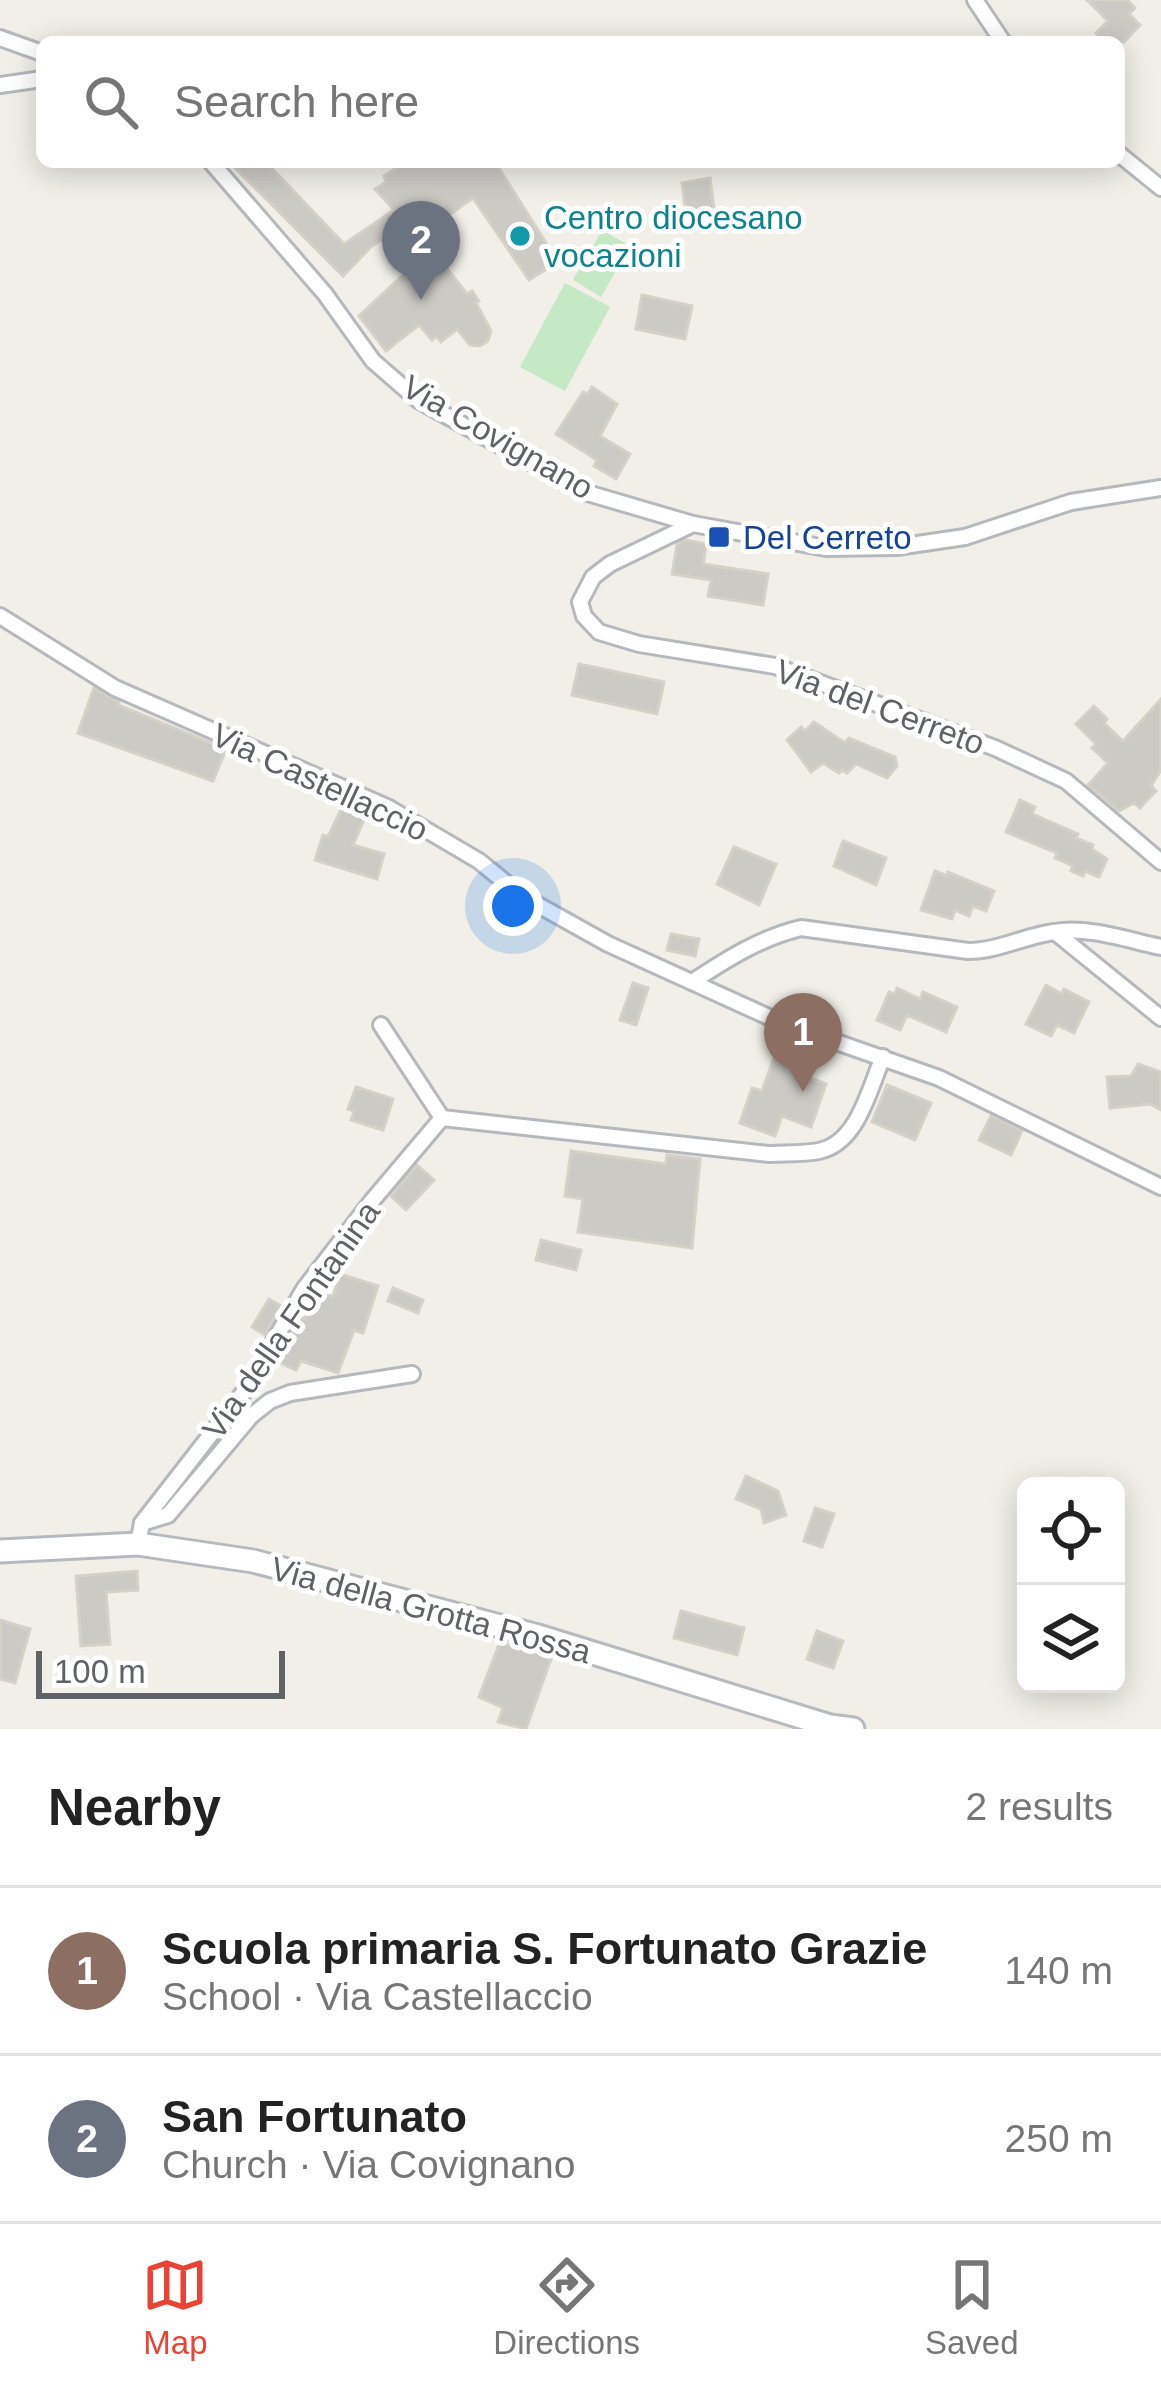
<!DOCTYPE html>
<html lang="en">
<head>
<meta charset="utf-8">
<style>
  :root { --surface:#fff; --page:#f2f2f2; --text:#222; --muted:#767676; --line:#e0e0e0; --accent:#ea4335 }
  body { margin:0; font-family:Arial,sans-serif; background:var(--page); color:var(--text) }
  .controls { position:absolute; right:36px; bottom:36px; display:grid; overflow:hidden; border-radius:18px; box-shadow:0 6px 30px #0003 }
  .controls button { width:108px; height:108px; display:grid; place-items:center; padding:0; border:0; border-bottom:3px solid var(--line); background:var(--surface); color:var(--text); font:60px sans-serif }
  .scale { position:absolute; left:36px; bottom:30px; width:249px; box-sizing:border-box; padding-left:12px; border:6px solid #5f6368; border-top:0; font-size:33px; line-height:42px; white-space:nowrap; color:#5f6368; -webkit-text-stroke:9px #fff; paint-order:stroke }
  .you { position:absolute; left:513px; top:906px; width:42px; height:42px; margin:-30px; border:9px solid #fff; border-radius:50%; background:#1a73e8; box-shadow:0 0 0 18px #1a73e833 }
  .badge { display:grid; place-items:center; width:78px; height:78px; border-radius:50%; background:var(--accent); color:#fff; font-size:39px; font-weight:700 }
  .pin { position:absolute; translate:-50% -99px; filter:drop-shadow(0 3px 6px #0008) }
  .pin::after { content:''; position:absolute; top:63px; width:42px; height:36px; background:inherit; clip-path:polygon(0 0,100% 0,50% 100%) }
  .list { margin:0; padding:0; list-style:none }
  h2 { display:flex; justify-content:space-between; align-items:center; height:156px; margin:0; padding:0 48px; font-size:51px }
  h2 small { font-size:39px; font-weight:400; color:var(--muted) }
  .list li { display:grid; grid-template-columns:78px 1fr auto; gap:36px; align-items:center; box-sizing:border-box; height:168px; padding:0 48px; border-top:3px solid var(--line) }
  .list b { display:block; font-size:45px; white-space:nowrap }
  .list p { margin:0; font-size:39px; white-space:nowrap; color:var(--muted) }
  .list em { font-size:39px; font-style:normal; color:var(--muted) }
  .icon { flex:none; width:66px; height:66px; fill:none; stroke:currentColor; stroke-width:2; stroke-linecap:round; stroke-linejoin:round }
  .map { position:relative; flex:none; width:1161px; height:1729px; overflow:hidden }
  .search { position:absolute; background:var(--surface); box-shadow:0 6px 30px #0003; left:36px; right:36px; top:36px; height:132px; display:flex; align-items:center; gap:30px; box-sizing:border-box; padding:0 42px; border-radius:18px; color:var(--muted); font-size:45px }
  .sheet { height:492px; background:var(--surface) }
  nav { display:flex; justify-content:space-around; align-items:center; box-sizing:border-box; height:168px; border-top:3px solid var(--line); background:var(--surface); font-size:33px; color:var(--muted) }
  nav a { display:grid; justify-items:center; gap:6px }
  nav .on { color:var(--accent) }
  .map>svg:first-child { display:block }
  .green { fill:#c5e8c5 }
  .building { fill:#cccac5; stroke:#d6d1c6; stroke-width:3 }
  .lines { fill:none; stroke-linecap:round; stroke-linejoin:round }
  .street-casing { stroke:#b5b8bc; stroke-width:20 }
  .secondary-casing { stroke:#b6babf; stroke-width:27 }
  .street { stroke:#fff; stroke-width:14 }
  .secondary { stroke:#fff; stroke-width:21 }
  .culture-dot { fill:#0f9aa8; stroke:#fff; stroke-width:4.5 }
  .transit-dot { fill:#1a4fb4; stroke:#fff; stroke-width:4.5 }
  .labels { text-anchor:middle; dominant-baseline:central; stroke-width:10; stroke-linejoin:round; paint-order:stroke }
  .culture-label { font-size:33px; fill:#0d838f; stroke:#fff; text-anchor:start }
  .street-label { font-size:33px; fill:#5f6368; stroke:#fff }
  .transit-label { font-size:33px; fill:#164399; stroke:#fff; text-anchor:start }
</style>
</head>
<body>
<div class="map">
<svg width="1161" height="1729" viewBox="0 0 1161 1729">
  <rect width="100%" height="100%" fill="#f1efe8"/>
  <g class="green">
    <path d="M 602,230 L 630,246 L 601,297 L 573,280 Z"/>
    <path d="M 565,283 L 610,307 L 565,391 L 520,367 Z"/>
  </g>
  <g class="building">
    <path d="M 1087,0 L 1127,0 L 1135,8 L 1129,14 L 1140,25 L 1124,42 L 1106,42 L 1096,33 L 1108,21 Z"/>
    <path d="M 229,162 L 266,162 L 344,244 L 394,210 L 375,189 L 386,182 L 384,176 L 406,162 L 495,162 L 558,262 L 529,280 L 473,198 L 421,235 L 467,294 L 472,291 L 479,301 L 476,303 L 491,331 L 488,341 L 480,346 L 470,345 L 457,329 L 441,342 L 436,336 L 432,340 L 419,325 L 386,351 L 359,316 L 422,257 L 402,227 L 372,246 L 343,276 Z"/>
    <path d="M 710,178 L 716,223 L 688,227 L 682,183 Z"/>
    <path d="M 642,295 L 692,306 L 685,339 L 636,329 Z"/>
    <path d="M 592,387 L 617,404 L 600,436 L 630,454 L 616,479 L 594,466 L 597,460 L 556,434 L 583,392 L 588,394 Z"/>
    <path d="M 685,540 L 706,544 L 703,564 L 768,574 L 763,605 L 708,596 L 711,580 L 672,574 L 677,544 Z"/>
    <path d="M 579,664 L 664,682 L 657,714 L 572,695 Z"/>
    <path d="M 94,688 L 119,702 L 118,705 L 226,749 L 213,781 L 78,733 Z"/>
    <path d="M 1161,699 L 1161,770 L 1151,786 L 1156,791 L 1140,808 L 1134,803 L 1119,811 L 1088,785 L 1108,763 L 1092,748 L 1096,744 L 1076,724 L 1094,706 L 1107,719 L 1104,723 L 1123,741 Z"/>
    <path d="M 814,722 L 845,743 L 849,738 L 895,757 L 897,766 L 887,778 L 856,764 L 847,773 L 842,770 L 839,773 L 823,763 L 811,772 L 787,740 L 801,727 L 805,731 Z"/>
    <path d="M 1020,800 L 1035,807 L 1032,814 L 1078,834 L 1076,838 L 1093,845 L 1092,849 L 1107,859 L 1099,877 L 1085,871 L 1083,876 L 1071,871 L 1073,866 L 1055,858 L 1057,853 L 1006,832 Z"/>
    <path d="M 345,801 L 368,811 L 353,845 L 384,854 L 377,879 L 315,860 L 323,835 L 328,837 Z"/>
    <path d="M 843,841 L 886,858 L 876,885 L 834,866 Z"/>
    <path d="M 734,847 L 776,864 L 759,905 L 717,884 Z"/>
    <path d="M 935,871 L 947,876 L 948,872 L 994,891 L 986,911 L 973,906 L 969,916 L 955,910 L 952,919 L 921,910 Z"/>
    <path d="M 671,934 L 699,939 L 695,956 L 667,950 Z"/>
    <path d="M 633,983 L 648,988 L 636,1025 L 620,1020 Z"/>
    <path d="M 1046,985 L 1062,994 L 1064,989 L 1089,1002 L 1074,1033 L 1057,1025 L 1051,1036 L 1026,1024 Z"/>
    <path d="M 897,988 L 920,999 L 923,992 L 957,1007 L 946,1032 L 907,1015 L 900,1030 L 877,1020 L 889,992 L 895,994 Z"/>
    <path d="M 779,1044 L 804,1053 L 796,1073 L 826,1084 L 811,1127 L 782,1116 L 775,1136 L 740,1123 L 752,1088 L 762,1091 Z"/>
    <path d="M 1138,1064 L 1161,1072 L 1161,1110 L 1150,1104 L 1110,1108 L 1107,1077 L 1131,1076 Z"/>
    <path d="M 887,1085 L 931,1103 L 915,1140 L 872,1122 Z"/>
    <path d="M 356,1087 L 393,1099 L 383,1130 L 351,1120 L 354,1111 L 348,1109 Z"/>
    <path d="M 991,1116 L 1022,1131 L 1011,1155 L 979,1140 Z"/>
    <path d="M 571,1151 L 666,1164 L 667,1155 L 700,1159 L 692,1248 L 578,1232 L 583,1199 L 565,1196 Z"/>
    <path d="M 417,1165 L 434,1180 L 406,1210 L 391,1196 Z"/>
    <path d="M 541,1240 L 581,1250 L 576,1270 L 536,1260 Z"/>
    <path d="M 340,1274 L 378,1286 L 363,1333 L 354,1330 L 338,1373 L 301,1361 L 296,1370 L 276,1361 L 301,1318 L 304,1320 L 313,1295 L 316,1291 L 333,1297 Z"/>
    <path d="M 393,1288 L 423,1300 L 418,1313 L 388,1301 Z"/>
    <path d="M 269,1299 L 281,1306 L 265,1335 L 252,1327 Z"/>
    <path d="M 746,1476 L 778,1491 L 786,1515 L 764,1523 L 761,1509 L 736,1499 Z"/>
    <path d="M 815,1508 L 834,1514 L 822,1547 L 804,1541 Z"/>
    <path d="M 137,1571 L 138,1590 L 106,1592 L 110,1644 L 81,1646 L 76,1576 Z"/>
    <path d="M 681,1611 L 744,1628 L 737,1655 L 674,1638 Z"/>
    <path d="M 0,1620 L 30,1629 L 15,1683 L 0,1679 Z"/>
    <path d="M 817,1631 L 843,1641 L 833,1668 L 807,1659 Z"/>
    <path d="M 500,1642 L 552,1656 L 526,1729 L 498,1722 L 503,1708 L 479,1697 Z"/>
  </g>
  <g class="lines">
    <defs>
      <g id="street">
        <path d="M 975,0 L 1003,42"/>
        <path d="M 0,38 L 42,53"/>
        <path d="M 0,85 L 42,79"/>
        <path d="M 1119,154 L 1161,188"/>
        <path d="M 211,162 L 325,294 L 373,361 L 418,400 L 584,492 L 693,524 L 826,548 L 897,547 L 965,537 L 1071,502 L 1161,488"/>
        <path d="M 693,524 L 610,564 L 593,577 L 580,602 L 584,616 L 599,632 L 639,644 L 775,666 L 995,748 L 1066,781 L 1161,862"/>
        <path d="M 0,616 L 115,688 L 389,808 L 479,861 L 522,896 L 608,944 L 782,1023 L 939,1078 L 1161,1187"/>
        <path d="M 1055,932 L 1161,1018"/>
        <path d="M 692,982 C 727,959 760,938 801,928 L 968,951 C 998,951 1024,936 1054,932 C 1089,926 1127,940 1161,947"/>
        <path d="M 381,1025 L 442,1118 L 769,1154 C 785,1153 803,1154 819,1151 C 858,1143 869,1089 883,1057"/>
        <path d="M 142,1523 L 168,1515 L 251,1416 L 270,1401 L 290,1393 L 412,1374"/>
        <path d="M 138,1544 L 142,1523 L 247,1388 L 304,1289 L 371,1202 L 442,1118"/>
      </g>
      <path id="secondary" d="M 0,1551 L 138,1544 L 253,1561 L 538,1636 L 830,1726 L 853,1729"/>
    </defs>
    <use href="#street" class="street-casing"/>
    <use href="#secondary" class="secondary-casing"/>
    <use href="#street" class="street"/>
    <use href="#secondary" class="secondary"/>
  </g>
  <circle class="culture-dot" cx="520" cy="236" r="12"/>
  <rect class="transit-dot" x="707" y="525" width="24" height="24" rx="6"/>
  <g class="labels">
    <g class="culture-label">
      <text x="544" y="217">Centro diocesano<tspan x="544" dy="38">vocazioni</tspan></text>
    </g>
    <g class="street-label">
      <text transform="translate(498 437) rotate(30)">Via Covignano</text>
      <text transform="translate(880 707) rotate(20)">Via del Cerreto</text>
      <text transform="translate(320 782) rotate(25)">Via Castellaccio</text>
      <text transform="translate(291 1320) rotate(-55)">Via della Fontanina</text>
      <text transform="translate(431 1610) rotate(15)">Via della Grotta Rossa</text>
    </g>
    <g class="transit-label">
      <text x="743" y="537">Del Cerreto</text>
    </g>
  </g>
</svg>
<div class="controls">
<button><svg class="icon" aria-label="locate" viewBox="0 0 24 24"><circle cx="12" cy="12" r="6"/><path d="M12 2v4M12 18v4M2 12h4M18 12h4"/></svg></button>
<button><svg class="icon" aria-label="layers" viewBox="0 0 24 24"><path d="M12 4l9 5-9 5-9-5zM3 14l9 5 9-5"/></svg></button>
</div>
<div class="scale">100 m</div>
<div class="you"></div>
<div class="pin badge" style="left:803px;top:1092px;background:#8d6e63">1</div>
<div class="pin badge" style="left:421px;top:300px;background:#6b7280">2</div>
<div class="search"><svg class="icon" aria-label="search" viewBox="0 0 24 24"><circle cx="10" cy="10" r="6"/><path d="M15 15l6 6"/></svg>Search here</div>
</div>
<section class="sheet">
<h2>Nearby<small>2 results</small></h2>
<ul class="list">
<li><span class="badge" style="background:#8d6e63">1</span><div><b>Scuola primaria S. Fortunato Grazie</b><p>School · Via Castellaccio</p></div><em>140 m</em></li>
<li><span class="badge" style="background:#6b7280">2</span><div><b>San Fortunato</b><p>Church · Via Covignano</p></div><em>250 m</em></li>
</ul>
</section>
<nav>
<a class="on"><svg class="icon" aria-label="map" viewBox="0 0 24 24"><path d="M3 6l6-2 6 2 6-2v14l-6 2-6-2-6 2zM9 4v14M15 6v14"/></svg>Map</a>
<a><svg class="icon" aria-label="directions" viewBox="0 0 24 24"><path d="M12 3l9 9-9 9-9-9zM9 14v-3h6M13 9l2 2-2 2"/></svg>Directions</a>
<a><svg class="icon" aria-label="saved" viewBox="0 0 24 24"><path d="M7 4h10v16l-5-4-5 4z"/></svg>Saved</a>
</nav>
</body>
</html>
